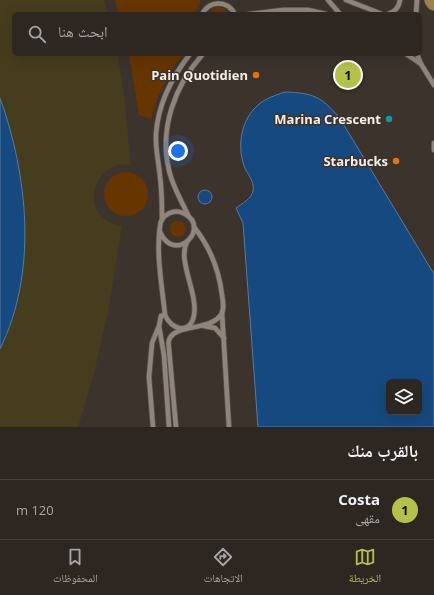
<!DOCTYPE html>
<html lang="ar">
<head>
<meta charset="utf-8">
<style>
  :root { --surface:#2d2621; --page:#352e2a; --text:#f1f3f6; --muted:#a7a5a5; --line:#48433f; --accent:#b5c24a }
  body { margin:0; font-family:"Open Sans","Noto Naskh Arabic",sans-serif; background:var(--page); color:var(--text); direction:rtl }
  .controls { position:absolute; right:12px; bottom:12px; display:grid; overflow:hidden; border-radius:6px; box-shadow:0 4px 16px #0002 }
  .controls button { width:36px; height:36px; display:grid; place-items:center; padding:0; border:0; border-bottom:1px solid var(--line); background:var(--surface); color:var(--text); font:20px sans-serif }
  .you { position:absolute; left:178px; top:151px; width:14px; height:14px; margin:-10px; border:3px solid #fff; border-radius:50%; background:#1a73e8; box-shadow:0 0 0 6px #1a73e833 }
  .badge { display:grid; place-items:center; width:26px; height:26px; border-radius:50%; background:var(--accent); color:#111; font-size:13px; font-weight:700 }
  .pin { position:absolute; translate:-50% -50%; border:2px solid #fff; box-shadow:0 1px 4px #0006 }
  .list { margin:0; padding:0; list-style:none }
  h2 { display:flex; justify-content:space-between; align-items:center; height:52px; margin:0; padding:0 16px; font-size:17px }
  h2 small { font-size:13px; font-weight:400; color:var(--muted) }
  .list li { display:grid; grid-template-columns:26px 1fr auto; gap:12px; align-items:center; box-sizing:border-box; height:60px; padding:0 16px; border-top:1px solid var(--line) }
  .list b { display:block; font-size:15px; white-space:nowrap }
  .list p { margin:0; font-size:13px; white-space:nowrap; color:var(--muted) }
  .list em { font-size:13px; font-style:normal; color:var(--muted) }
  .icon { flex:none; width:22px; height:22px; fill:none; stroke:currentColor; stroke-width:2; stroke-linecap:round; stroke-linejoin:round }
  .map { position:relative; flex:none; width:434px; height:427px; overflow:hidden; direction:ltr }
  .search { position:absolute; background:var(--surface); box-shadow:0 4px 16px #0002; left:12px; right:12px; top:12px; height:44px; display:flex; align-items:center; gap:10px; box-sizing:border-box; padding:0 14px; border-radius:6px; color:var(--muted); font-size:15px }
  .sheet { height:112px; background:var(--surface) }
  nav { display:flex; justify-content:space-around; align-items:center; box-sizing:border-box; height:56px; border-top:1px solid var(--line); background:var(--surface); font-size:11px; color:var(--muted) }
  nav a { display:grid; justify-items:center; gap:2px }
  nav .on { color:var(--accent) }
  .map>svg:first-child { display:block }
  .green { fill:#663500 }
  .sand { fill:#453d1d }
  .water { fill:#16497f; stroke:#597a9f; fill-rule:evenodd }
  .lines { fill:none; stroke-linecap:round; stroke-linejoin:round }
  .lane-casing { stroke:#59524c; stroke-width:6 }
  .primary-casing { stroke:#59524c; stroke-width:16 }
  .lane { stroke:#90857d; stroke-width:4.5 }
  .primary { stroke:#99824b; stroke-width:15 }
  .food-dot { fill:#e8710a; stroke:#3c332c; stroke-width:1.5 }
  .culture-dot { fill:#0f9aa8; stroke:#3c332c; stroke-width:1.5 }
  .labels { text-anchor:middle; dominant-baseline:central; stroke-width:3; stroke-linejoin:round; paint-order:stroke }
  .poi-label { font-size:13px; font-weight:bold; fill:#f4eee9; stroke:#3c332c; text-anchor:end }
</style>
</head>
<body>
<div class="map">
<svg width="434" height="427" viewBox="0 0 434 427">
  <rect width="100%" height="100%" fill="#3c332c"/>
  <g class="green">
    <path d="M 115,0 L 201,0 L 194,14 L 119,14 Z"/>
    <path d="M 216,7 L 224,8 L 229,14 L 208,14 L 213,9 Z"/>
    <path d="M 129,54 L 184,54 L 170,72 L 157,99 L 151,119 L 139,115 Z"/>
    <circle cx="126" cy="194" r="22"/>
    <circle cx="178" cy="229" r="8"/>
  </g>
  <path class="sand" d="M 0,0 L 104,0 L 109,14 L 14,14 L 14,54 L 117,54 C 125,91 127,128 131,165 C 127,165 122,164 118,165 C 95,171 84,205 105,219 C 110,223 116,225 122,226 L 108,313 L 94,373 L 78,427 L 0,427 L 0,349 L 7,336 L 20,291 L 25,250 L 23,189 L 9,124 L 0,98 Z"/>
  <g class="water">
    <path d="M 285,92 C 313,93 320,96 339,117 L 434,274 L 434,427 L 258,427 L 243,223 L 236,208 C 242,204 252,198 253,191 C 255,181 247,174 244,166 C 237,145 241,120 258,105 C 266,98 276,95 285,92 ZM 389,382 L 419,382 L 419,412 L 389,412 Z"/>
    <path d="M 0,98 C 28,176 38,272 0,349 Z"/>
    <circle cx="205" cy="197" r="7"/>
  </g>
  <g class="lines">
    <defs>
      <g id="lane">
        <path d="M 328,0 L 340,14"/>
        <path d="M 346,0 L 382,14"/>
        <path d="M 202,14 C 210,0 227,0 235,14"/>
        <path d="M 249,14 L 283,10 L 308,10 L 326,14"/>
        <path d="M 388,14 C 395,12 399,7 400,0"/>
        <path d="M 416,14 L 417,0"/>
        <path d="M 406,54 L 421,64"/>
        <path d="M 417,54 L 421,64 L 434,85"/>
        <path d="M 434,143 L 434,150"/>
        <path d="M 188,215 C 181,200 172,185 169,170 C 159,128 175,85 203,54"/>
        <path d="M 162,220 C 162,205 162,191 160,177 C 159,163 155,149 156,134 C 158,105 172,77 190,54"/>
        <path d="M 160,232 C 175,265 211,228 185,214 C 175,208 161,214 160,226 C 156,255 162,286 165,315 C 171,330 191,335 194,315 C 198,293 177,260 187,242"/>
        <path d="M 222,313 L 229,427"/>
        <path d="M 165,315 L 161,316 L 159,326 L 164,355 L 169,427"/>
        <path d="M 204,326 L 215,328 L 224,338"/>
        <path d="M 153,427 L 149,377 L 152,343 L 159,326"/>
        <path d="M 176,427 L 169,349 C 169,347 168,343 169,340 C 174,324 208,331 220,316 C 225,311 223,301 222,295 C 219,270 210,247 194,227"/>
      </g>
      <path id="primary" d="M 432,0 L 434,3"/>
    </defs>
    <use href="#lane" class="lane-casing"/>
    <use href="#primary" class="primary-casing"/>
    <use href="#lane" class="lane"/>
    <use href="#primary" class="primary"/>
  </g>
  <g class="food-dot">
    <circle cx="256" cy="75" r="4"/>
    <circle cx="396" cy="161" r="4"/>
  </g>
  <circle class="culture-dot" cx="389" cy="119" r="4"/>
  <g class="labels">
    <g class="poi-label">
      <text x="248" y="75">Pain Quotidien</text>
      <text x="381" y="119">Marina Crescent</text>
      <text x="388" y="161">Starbucks</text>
    </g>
  </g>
</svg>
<div class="controls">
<button><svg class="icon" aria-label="layers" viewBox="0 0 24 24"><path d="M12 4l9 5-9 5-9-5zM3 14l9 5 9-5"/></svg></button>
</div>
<div class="you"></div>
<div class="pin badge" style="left:348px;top:75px">1</div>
<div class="search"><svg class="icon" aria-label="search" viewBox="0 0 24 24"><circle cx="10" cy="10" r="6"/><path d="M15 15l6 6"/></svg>ابحث هنا</div>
</div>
<section class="sheet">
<h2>بالقرب منك<small></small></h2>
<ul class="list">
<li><span class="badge">1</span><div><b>Costa</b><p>مقهى</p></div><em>120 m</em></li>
</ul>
</section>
<nav>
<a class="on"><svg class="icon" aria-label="map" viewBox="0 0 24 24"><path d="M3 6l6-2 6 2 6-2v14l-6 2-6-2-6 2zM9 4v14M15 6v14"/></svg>الخريطة</a>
<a><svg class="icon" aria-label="directions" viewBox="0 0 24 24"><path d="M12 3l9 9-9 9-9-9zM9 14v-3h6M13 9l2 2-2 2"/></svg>الاتجاهات</a>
<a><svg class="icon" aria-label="saved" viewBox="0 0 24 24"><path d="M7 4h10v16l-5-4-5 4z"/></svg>المحفوظات</a>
</nav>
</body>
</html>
